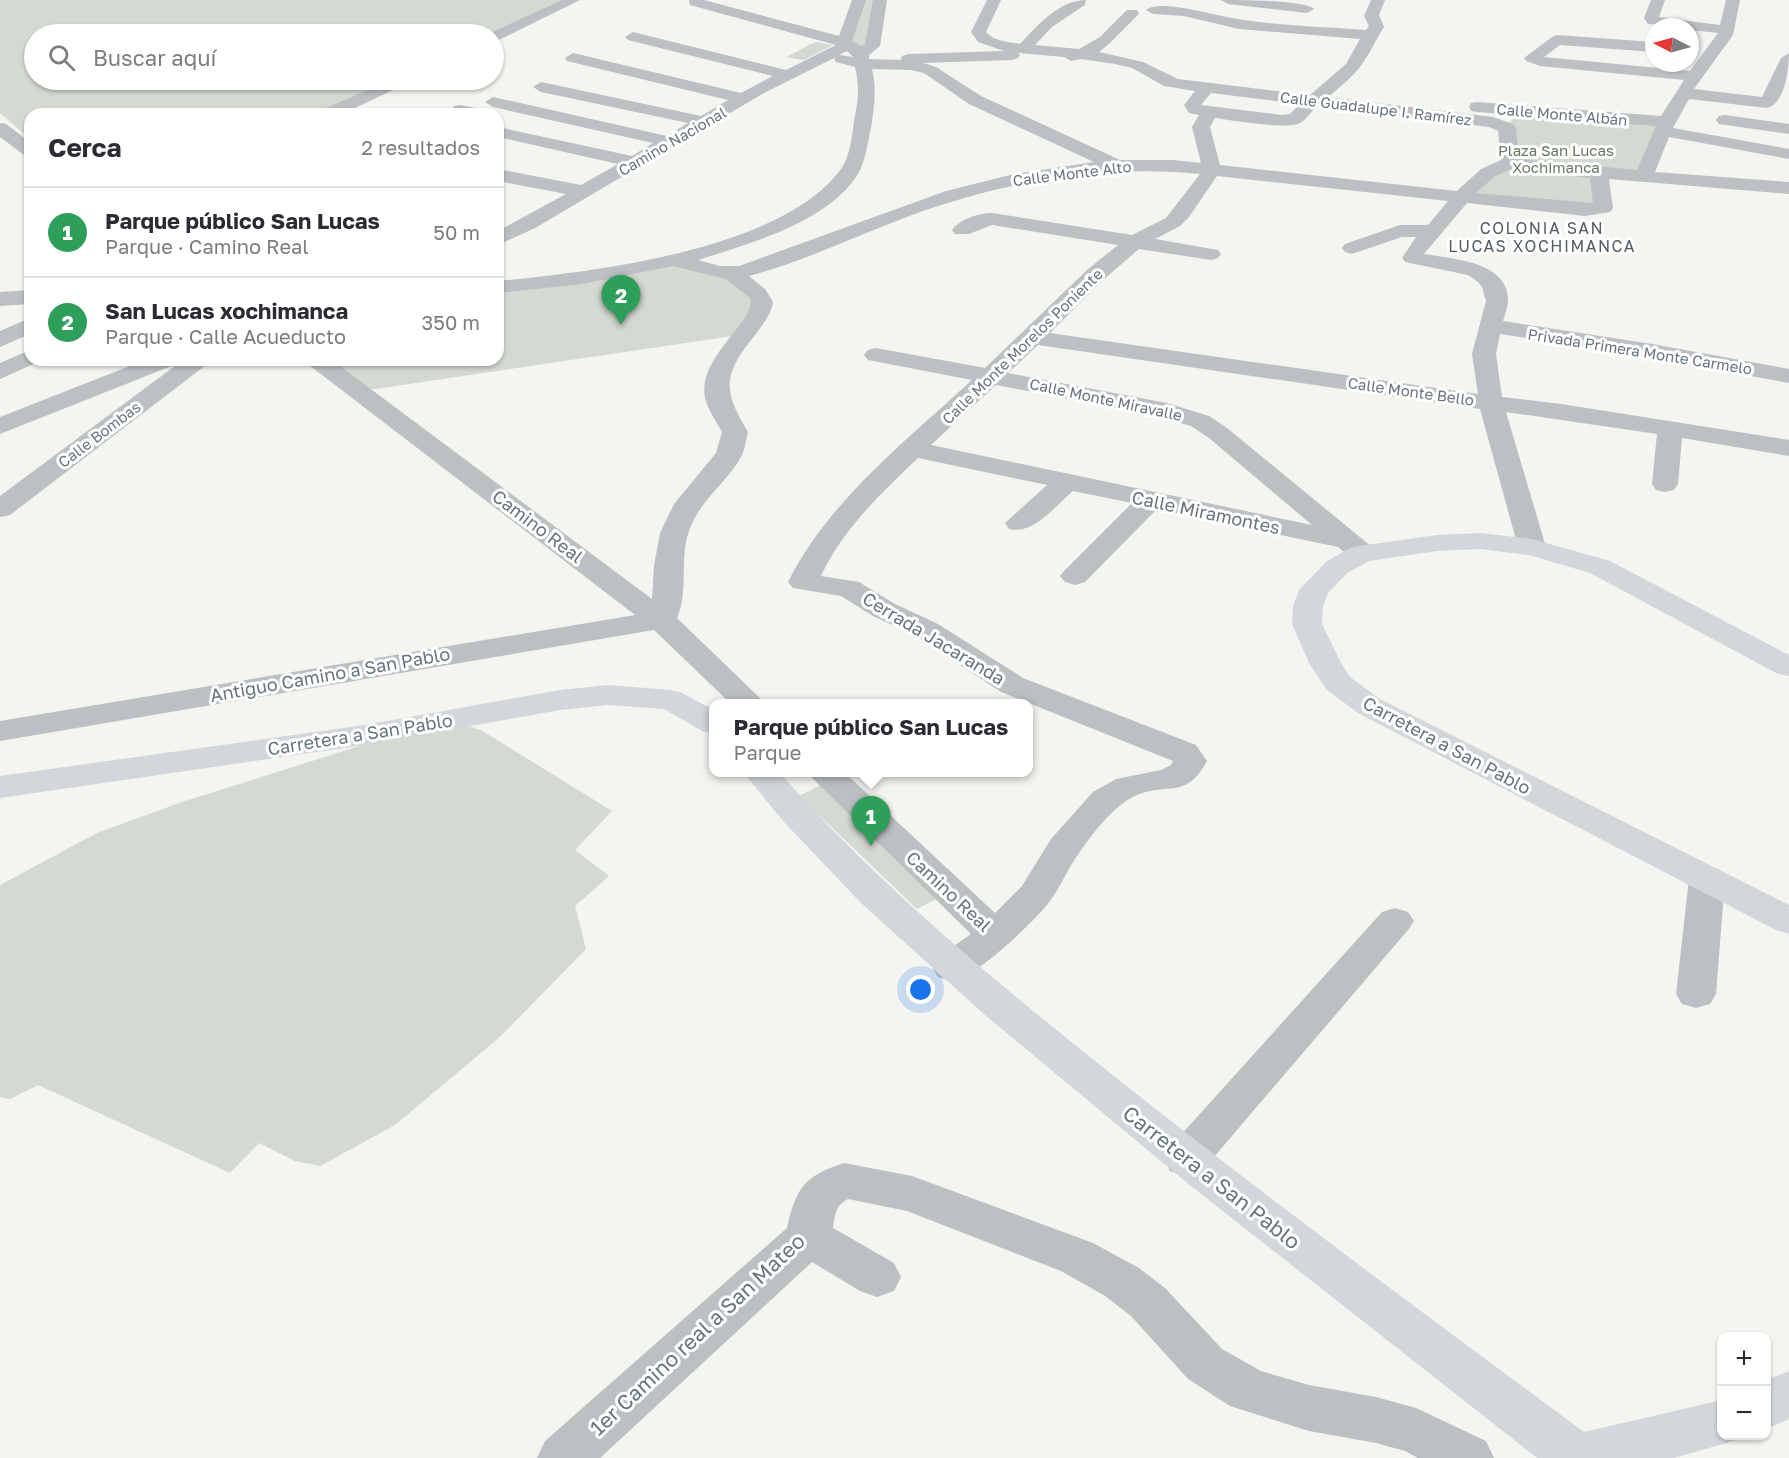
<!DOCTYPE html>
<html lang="es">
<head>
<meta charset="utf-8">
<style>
  :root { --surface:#fff; --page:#f7f7f7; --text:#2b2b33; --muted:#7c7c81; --line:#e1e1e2; --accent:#d15735 }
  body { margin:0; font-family:"Golos Text",sans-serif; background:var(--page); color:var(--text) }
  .controls { position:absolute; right:18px; bottom:18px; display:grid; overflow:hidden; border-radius:12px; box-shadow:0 2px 4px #0004 }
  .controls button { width:54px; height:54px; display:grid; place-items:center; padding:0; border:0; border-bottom:2px solid var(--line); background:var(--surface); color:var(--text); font:30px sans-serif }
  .compass { position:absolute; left:1645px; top:18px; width:54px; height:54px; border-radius:50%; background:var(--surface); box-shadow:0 2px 4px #0004; rotate:276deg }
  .you { position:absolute; left:921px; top:990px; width:21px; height:21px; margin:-15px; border:4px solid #fff; border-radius:50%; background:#1a73e8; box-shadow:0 0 0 9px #1a73e833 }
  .badge { display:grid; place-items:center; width:39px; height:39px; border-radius:50%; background:var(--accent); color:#fff; font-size:20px; font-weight:700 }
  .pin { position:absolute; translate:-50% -50px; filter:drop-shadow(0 2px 3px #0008) }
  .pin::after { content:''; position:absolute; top:32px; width:21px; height:18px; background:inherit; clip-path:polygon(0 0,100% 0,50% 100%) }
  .popup { position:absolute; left:709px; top:699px; width:324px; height:78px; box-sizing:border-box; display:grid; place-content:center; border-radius:12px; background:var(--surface); filter:drop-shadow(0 2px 4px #0005); font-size:20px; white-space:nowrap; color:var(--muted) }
  .popup b { font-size:22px; color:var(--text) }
  .popup::after { content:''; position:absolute; left:50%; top:100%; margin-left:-12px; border:12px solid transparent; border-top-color:var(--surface) }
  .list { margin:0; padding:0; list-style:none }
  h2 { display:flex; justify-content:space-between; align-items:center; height:78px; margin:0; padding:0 24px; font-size:26px }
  h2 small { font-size:20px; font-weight:400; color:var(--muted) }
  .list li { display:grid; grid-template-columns:39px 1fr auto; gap:18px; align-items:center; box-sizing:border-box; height:90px; padding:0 24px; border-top:2px solid var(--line) }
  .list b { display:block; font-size:22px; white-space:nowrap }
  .list p { margin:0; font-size:20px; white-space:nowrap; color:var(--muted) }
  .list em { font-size:20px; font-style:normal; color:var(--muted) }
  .icon { flex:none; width:33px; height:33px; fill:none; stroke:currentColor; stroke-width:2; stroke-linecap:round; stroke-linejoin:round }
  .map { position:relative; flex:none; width:1789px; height:1458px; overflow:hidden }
  .search { position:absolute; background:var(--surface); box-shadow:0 2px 4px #0004; left:24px; top:24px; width:480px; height:66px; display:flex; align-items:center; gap:15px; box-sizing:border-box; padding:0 21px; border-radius:33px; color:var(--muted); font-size:22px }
  .panel { position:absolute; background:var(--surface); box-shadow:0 2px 4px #0004; left:24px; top:108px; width:480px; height:258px; border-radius:18px }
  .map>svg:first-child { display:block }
  .green { fill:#d4d9d1 }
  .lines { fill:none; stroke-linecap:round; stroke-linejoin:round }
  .minor { fill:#bcc0c3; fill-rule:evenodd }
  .major { fill:#d3d7db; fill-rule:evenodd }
  .labels { text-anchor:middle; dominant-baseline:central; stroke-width:6; stroke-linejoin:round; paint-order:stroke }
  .far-street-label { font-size:15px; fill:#66747f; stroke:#fff }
  .far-park-label { font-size:15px; fill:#687764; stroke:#fff }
  .far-neighbourhood-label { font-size:16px; letter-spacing:1.5px; fill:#535d65; stroke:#fff }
  .street-label { font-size:18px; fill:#66747f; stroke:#fff }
  .near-street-label { font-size:21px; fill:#66747f; stroke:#fff }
</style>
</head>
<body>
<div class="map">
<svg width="1789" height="1458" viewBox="0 0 1789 1458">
  <rect width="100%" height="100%" fill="#f4f4f1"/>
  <g class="green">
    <path d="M 0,0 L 568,0 L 494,35 L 34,34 L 34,80 L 398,80 L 325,114 L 30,114 L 30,139 L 0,113 Z"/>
    <path d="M 865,0 L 877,0 L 869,41 L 859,48 L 851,41 Z"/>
    <path d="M 815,42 L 833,45 L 804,60 L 786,57 Z"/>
    <path d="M 1515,110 L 1666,122 L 1643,177 L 1599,173 L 1603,208 L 1461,197 L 1510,163 L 1507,128 L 1513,118 Z"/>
    <path d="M 678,264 L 725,276 L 756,296 L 753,313 L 733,336 L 355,392 L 313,360 L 498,360 L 498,291 Z"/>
    <path d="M 465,725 L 481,730 L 612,811 L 575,850 L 609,876 L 575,906 L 586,949 L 501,1036 L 395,1125 L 320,1166 L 295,1161 L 259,1143 L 230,1173 L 38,1085 L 10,1099 L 0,1097 L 0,885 L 97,833 L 182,802 L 369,743 Z"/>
    <path d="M 825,783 L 944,895 L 917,909 L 799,796 Z"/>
  </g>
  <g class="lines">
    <g class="minor">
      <path d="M 562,0 L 580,0 L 499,40 L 494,41 L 494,34 L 488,34 Z"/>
      <path d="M 689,0 L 704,0 L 839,36 L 852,0 L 866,0 L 852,41 L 861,46 L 865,44 L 873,0 L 887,0 L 880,46 L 869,55 L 869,59 L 901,60 L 902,56 L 908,54 L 1004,51 L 978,42 L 971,32 L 987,0 L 1001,0 L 986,32 C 993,41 1008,42 1020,44 C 1037,26 1059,0 1086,0 L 1085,5 L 1052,27 L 1035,45 L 1079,49 L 1100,37 L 1127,10 L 1137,10 L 1139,13 L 1137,16 L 1110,43 L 1099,52 L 1143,62 L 1178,79 L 1310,95 L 1346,64 L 1360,39 L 1239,29 L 1184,16 L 1153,14 L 1146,10 C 1156,0 1199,11 1213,14 C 1263,26 1315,26 1366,30 L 1369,26 L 1364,16 L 1371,0 L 1385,0 L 1379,15 L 1384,27 C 1376,39 1371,52 1362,64 C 1353,77 1340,87 1328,97 L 1493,117 L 1513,124 L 1516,128 L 1519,159 L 1637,170 L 1656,126 L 1477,112 L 1471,111 L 1469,107 L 1471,103 L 1477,102 L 1661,116 L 1684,80 L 1540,66 L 1526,61 L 1524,58 L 1552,37 L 1557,35 L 1654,42 L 1654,52 L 1560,45 L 1544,57 L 1690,71 L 1718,33 L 1690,30 L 1690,27 L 1648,24 L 1644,18 L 1651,0 L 1665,0 L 1659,17 L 1720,25 L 1726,0 L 1740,0 L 1733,35 L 1694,89 L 1762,97 L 1781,58 L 1789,53 C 1789,69 1785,104 1767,108 L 1689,99 L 1673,128 L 1789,149 L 1789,159 L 1669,137 L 1655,172 L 1789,182 L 1789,194 L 1609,179 L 1613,208 L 1610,212 L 1585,216 L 1467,203 L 1424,254 C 1452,259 1510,261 1508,302 C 1507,308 1505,315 1503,321 L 1652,344 L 1789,369 L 1789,383 L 1652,358 L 1500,334 L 1496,354 L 1502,397 L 1561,404 L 1789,440 L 1789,456 L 1682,438 L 1678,484 L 1674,490 L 1665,492 L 1656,490 L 1652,484 L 1657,434 L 1506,412 L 1546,547 L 1542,553 L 1532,555 L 1522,553 L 1518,547 L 1480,409 L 1038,345 L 1008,373 L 1167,403 L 1209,416 L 1227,428 L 1372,547 L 1376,553 L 1372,559 C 1356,563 1350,557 1338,547 L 1157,509 L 1085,582 L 1075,585 L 1065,582 L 1060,576 L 1065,570 L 1132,503 L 1073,491 C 1055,506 1034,535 1009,529 L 1005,523 L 1047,485 L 918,458 C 882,492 842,530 821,576 L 859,582 L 895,604 L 938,624 L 1023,678 L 1196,745 L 1207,761 C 1186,800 1169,782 1137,795 C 1114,805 1093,833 1079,853 C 1068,868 1061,886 1050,901 C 1037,919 973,981 951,980 C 947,980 942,978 938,977 L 932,967 L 938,957 L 971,934 L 806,772 L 844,772 L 995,913 L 1022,886 L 1051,839 L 1093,792 L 1116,779 L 1161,770 L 1171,765 L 1173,761 L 1001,692 L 916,636 L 873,616 L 841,596 L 793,588 L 788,582 C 829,500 906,441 972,380 L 868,360 L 864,355 L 868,350 L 876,348 L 985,368 L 1087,270 L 1118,245 L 992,225 L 969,234 L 955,234 L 952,230 C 960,219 979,213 992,213 L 1132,235 L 1166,218 L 1200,174 C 1102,164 1004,182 912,215 C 858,235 805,261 749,276 L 765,289 L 773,302 C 771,315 763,324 755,335 C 723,375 722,389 748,432 C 746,439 745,448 742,455 C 728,482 700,499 689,531 C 679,559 689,592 677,618 L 766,704 L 731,704 L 654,630 L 0,741 L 0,721 L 635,615 L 309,365 L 305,360 L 332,360 L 652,599 L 654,566 L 660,533 L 674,504 L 716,453 L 722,432 C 716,421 708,410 705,398 C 697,356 757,322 750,298 L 726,279 L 673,266 L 582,284 L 498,293 L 498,281 C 593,272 782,250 841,169 C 850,157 852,136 854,121 C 858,103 860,86 855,67 L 836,62 L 834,59 L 836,57 L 764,93 L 535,228 L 498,245 L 498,231 L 566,194 L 498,181 L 498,169 L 581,185 L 618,164 L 498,137 L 498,127 L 632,156 L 653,143 L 493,107 L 485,102 L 493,97 L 667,136 L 688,123 L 541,92 L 533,87 L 541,82 L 701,116 L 728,100 L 567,61 L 565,58 L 573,53 L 741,93 L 773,76 L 628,40 L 625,37 L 633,32 L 786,70 L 836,45 L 690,5 ZM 847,51 L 853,57 L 839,55 ZM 1018,53 L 1064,57 L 1071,61 L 1081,59 L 1115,64 L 1132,68 L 1164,86 L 1195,91 L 1184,105 L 1189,113 L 1199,115 L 1192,127 L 1201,163 L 1173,160 L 1120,160 L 981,96 L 936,67 L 923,63 L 1012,60 L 1018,58 L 1020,55 ZM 872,69 L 911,70 L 924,73 L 969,104 L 1094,162 L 1014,174 L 946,191 L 739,266 L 720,266 L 698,260 C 749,244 836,220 861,168 C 866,156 868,141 871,128 C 874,108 877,89 872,69 ZM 1211,93 L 1300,104 L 1290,114 L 1282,115 L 1201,105 ZM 1317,106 L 1489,127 L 1498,131 L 1501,160 L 1481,169 L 1457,191 L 1220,165 L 1210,127 L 1215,118 C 1231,120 1288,130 1300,123 C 1306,120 1312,111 1317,106 ZM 1511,169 L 1590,178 L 1593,203 L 1476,193 L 1494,177 ZM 1217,176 L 1448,201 L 1428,225 L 1400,225 L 1345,244 L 1342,248 L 1345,252 L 1352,254 L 1402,237 L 1416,237 L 1402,258 L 1405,262 L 1468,275 L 1478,282 L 1482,287 L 1486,301 L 1472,354 L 1478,394 L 1050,333 L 1103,280 L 1139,249 L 1211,260 L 1218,258 L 1221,254 L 1218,250 L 1155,239 L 1180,226 L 1189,217 ZM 996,385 L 1153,415 L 1191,426 L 1209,438 L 1312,525 L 931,445 Z"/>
      <path d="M 1221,0 C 1238,0 1304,0 1314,9 L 1307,13 L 1228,4 Z"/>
      <path d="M 390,80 L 410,80 L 408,83 L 342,114 L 319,114 L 322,110 Z"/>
      <path d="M 460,105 L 486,110 L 489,114 L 454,114 L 451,110 L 454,106 Z"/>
      <path d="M 1725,115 L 1789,124 L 1789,134 L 1719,124 L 1716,120 L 1719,116 Z"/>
      <path d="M 0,123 L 6,124 L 30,142 L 30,156 L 24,155 L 0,137 Z"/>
      <path d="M 30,290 L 30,304 L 0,306 L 0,292 Z"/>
      <path d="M 30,318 L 30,334 L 0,347 L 0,331 Z"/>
      <path d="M 30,350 L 30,360 L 40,360 L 38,362 L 0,379 L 0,363 Z"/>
      <path d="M 145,360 L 178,360 L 174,365 L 0,434 L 0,417 Z"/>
      <path d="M 183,360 L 210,360 L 206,365 L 10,515 L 0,517 L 0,496 Z"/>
      <path d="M 1707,867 L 1720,870 L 1725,879 L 1716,994 L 1710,1004 L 1696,1008 L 1682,1004 L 1676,994 L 1689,879 L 1694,870 Z"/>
      <path d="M 1395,908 L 1408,912 L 1414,921 L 1408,930 L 1202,1171 L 1186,1176 L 1170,1171 L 1164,1159 L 1170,1147 L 1382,912 Z"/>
      <path d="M 844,1163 L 912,1176 L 1093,1243 L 1139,1268 L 1165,1288 L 1222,1349 L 1261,1371 L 1309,1385 L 1376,1397 L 1416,1408 L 1486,1441 L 1494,1458 L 1418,1458 L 1405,1451 L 1376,1443 L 1309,1431 L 1230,1406 L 1188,1379 L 1131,1316 L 1105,1296 L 1061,1271 L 907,1211 L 848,1199 C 835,1205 835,1216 833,1228 L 894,1263 L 901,1277 L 894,1291 L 877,1297 L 860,1291 L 812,1262 L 600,1458 L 537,1458 L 545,1441 L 787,1228 C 796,1187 805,1176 844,1163 Z"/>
    </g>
    <g class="major">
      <path d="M 1480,533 L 1532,539 L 1610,561 L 1789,655 L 1789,676 L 1778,674 L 1590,573 L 1529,555 L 1480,549 L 1437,551 L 1369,561 L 1347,573 L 1328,593 L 1323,606 L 1322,624 L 1341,663 L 1350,677 L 1380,699 L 1789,905 L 1789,934 L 1776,930 L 1358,713 L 1327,690 L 1309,663 L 1292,624 L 1293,606 L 1299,590 L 1327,561 L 1352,547 L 1437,535 Z"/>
      <path d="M 609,685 L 671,690 L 682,693 L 714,710 L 714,734 L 702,731 L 664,709 L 609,705 L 560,710 L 365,745 L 0,798 L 0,776 L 365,725 L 560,690 Z"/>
      <path d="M 743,772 L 779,772 C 882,889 1003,988 1124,1084 C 1275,1204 1430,1318 1584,1432 L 1722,1400 L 1722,1436 L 1742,1436 L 1740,1439 L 1674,1458 L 1537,1458 L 1191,1186 L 985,1015 L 861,903 L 784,822 Z"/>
      <path d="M 1789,1371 L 1789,1419 L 1766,1429 L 1766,1380 Z"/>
    </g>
  </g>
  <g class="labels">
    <g class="far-street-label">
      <text transform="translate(1376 108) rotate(7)">Calle Guadalupe I. Ramírez</text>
      <text transform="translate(1562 114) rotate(5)">Calle Monte Albán</text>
      <text transform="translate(672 141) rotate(-30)">Camino Nacional</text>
      <text transform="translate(1072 173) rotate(-7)">Calle Monte Alto</text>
      <text transform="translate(1022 346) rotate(-44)">Calle Monte Morelos Poniente</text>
      <text transform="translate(1640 351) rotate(9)">Privada Primera Monte Carmelo</text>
      <text transform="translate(1411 391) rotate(8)">Calle Monte Bello</text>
      <text transform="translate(1106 399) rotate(12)">Calle Monte Miravalle</text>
      <text transform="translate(99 434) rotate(-37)">Calle Bombas</text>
    </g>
    <g class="far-park-label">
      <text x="1556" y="150">Plaza San Lucas<tspan x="1556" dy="17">Xochimanca</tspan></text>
    </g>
    <g class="far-neighbourhood-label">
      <text x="1542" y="228">COLONIA SAN<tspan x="1542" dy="18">LUCAS XOCHIMANCA</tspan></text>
    </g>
    <g class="street-label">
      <text transform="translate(1206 512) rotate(12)">Calle Miramontes</text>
      <text transform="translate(538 526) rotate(37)">Camino Real</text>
      <text transform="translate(934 638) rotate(31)">Cerrada Jacaranda</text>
      <text transform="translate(330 674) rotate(-10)">Antiguo Camino a San Pablo</text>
      <text transform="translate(360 734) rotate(-9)">Carretera a San Pablo</text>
      <text transform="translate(1447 745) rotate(28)">Carretera a San Pablo</text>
      <text transform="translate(949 891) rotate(43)">Camino Real</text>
    </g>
    <g class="near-street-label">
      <text transform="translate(1212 1177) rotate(38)">Carretera a San Pablo</text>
      <text transform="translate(697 1334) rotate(-43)">1er Camino real a San Mateo</text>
    </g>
  </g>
</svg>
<div class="controls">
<button>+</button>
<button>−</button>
</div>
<svg class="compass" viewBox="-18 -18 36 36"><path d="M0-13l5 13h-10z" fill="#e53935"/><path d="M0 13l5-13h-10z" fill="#7c7c81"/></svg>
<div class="you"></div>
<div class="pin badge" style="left:871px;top:846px;background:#2e9e5b">1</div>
<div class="popup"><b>Parque público San Lucas</b>Parque</div>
<div class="pin badge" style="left:621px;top:325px;background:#2e9e5b">2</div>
<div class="search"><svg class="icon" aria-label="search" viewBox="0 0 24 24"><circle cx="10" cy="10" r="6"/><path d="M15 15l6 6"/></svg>Buscar aquí</div>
<section class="panel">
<h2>Cerca<small>2 resultados</small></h2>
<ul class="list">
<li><span class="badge" style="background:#2e9e5b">1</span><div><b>Parque público San Lucas</b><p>Parque · Camino Real</p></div><em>50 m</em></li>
<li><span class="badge" style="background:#2e9e5b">2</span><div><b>San Lucas xochimanca</b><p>Parque · Calle Acueducto</p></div><em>350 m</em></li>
</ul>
</section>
</div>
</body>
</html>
